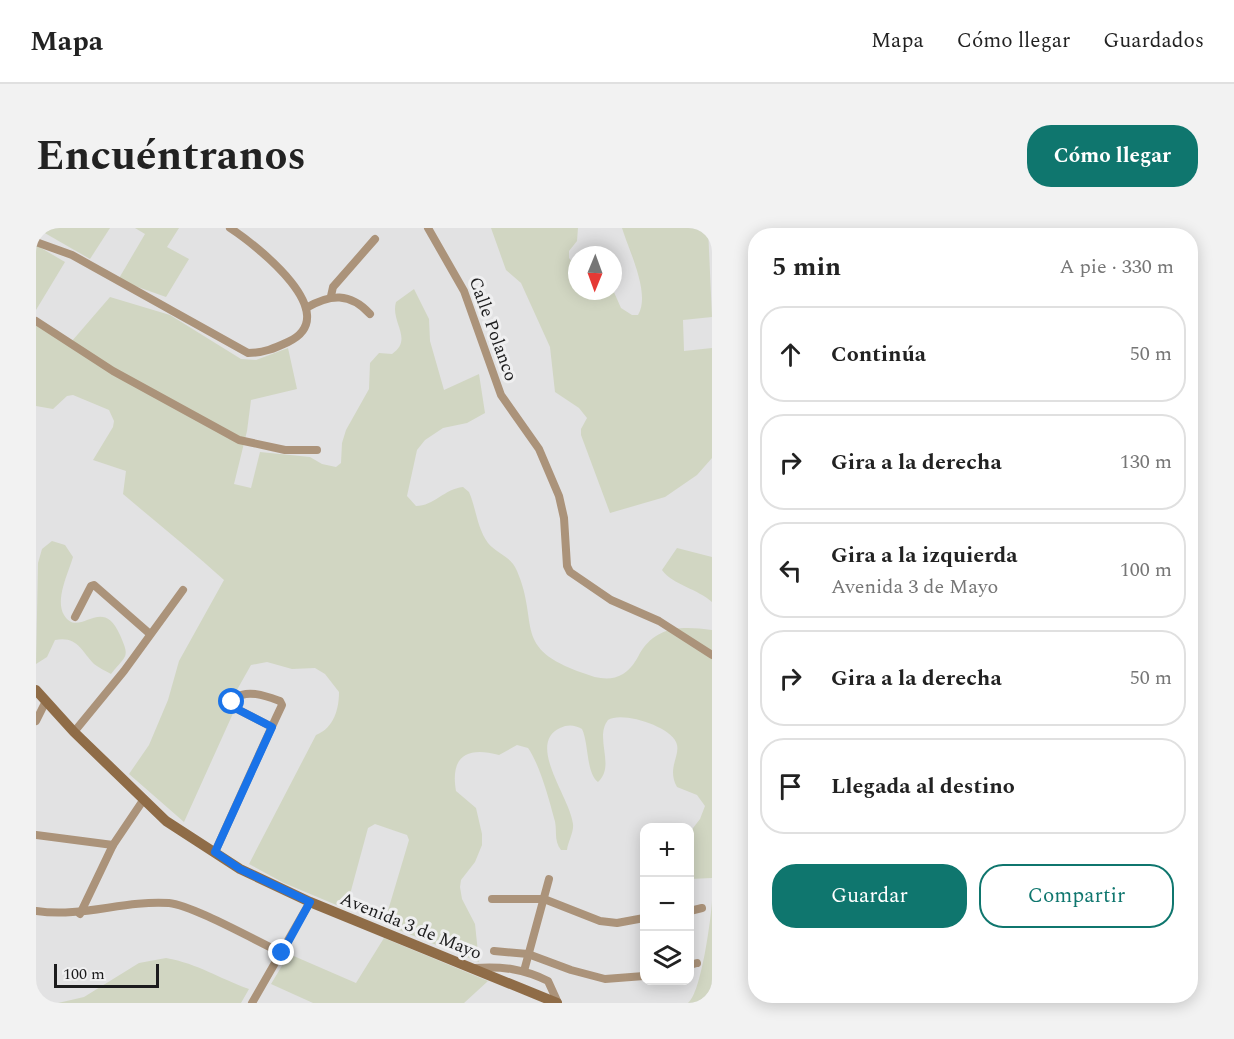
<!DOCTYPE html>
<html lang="es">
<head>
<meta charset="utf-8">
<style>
  :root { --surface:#fff; --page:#f2f2f2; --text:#222; --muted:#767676; --line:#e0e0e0; --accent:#0f766e }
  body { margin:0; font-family:Spectral,serif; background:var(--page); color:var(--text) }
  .controls { position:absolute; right:18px; bottom:18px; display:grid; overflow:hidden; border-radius:12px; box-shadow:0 3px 15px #0003 }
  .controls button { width:54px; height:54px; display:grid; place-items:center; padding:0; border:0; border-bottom:2px solid var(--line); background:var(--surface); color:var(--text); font:30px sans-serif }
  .compass { position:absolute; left:532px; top:18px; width:54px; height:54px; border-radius:50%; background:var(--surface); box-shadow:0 3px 15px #0003; rotate:181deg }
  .scale { position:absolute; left:18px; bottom:15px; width:105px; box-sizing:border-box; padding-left:6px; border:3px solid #1c1c1d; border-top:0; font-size:16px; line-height:21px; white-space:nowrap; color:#1c1c1d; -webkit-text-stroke:4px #efeff0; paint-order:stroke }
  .stop { position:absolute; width:18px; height:18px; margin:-14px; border:4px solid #1a73e8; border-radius:50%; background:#fff }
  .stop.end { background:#1a73e8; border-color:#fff; box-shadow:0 2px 6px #0008 }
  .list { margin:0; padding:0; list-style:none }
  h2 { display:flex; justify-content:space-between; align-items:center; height:78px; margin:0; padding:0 24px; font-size:26px }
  h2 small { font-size:20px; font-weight:400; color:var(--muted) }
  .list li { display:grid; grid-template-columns:39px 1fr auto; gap:18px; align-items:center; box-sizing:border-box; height:96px; margin:0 12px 12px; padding:0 12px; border:2px solid var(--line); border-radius:24px }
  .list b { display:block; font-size:22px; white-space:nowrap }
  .list p { margin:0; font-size:20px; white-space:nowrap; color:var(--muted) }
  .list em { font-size:20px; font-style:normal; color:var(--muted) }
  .actions { display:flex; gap:12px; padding:18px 24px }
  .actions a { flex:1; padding:14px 0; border:2px solid var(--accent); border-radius:24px; text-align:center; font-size:21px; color:var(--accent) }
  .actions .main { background:var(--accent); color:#fff }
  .icon { flex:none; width:33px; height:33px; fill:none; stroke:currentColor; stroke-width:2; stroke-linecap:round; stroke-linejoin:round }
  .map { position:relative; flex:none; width:676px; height:775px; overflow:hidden; border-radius:24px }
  header { display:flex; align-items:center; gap:36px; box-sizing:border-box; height:84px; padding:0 30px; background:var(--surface); border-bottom:2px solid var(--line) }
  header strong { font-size:28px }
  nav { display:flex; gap:33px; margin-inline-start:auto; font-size:21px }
  .intro { display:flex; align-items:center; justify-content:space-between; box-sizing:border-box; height:144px; padding:0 36px }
  h1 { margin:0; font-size:42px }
  .button { padding:15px 27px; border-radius:24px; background:var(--accent); color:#fff; font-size:21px; font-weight:700 }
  main { display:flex; gap:36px; padding:0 36px }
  aside { flex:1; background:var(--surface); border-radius:24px; box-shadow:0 3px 15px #0003 }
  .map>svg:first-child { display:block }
  .green { fill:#d1d6c2 }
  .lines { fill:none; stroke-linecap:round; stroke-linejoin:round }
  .street { stroke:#ab937a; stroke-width:8 }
  .secondary { stroke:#8f6c47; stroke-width:10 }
  .route { stroke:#1a73e8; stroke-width:8 }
  .labels { text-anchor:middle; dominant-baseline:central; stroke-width:6; stroke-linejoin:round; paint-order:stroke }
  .street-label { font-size:18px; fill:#1c1c1d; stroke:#efeff0 }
</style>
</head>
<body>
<header>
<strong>Mapa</strong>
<nav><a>Mapa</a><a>Cómo llegar</a><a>Guardados</a></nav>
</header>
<div class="intro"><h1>Encuéntranos</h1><a class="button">Cómo llegar</a></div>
<main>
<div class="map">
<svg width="676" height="775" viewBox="0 0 676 775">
  <rect width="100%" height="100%" fill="#e2e2e3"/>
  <g class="green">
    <path d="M 0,0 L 74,0 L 54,31 Z"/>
    <path d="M 99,0 L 143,0 L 131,19 L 153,31 L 130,69 L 82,52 L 109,6 Z"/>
    <path d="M 455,0 L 542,0 L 541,13 L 533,23 L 533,30 L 541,41 L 541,63 L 577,62 L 585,80 L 596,87 L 602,87 C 615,66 593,23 586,0 L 672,0 L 676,89 L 647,92 L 648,123 L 676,120 L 676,230 L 661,247 L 629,269 L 574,285 L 545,207 L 545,201 L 551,190 L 543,180 L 519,164 L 514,119 L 485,55 L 470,42 Z"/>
    <path d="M 0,17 L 29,34 L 0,82 Z"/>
    <path d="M 378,61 L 393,91 L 394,113 L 408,162 L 443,146 L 449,185 L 431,195 L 407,200 L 389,212 L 381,222 L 371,268 L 380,278 C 398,278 408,261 427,259 L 433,264 C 440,280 441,300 452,315 C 461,326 475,328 481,343 C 504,396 475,420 547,445 C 560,450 574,454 587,446 C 595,441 600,433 604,425 C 621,397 647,398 676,402 L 676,650 L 654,651 L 654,604 L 664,591 L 669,578 L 661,567 L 641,559 C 630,539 646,527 640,514 C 633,498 586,483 572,492 C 558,510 580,538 562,554 C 550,545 553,516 546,501 C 539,497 532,496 524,500 C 490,516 534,569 537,596 C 538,604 532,614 531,622 L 525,622 C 517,612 522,601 518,590 C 513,571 503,535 492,520 L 481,517 L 463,527 C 431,518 414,528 420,563 L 440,580 L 446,606 L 446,617 L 439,634 L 425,652 L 424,659 L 426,671 L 439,696 L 443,734 L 348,696 L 373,612 L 371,607 L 339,596 L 332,600 L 310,681 L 248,655 L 213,636 L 280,507 C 298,500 303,481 303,464 L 289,446 L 279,440 L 256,441 L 231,434 L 215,437 L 193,476 L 199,481 L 148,594 L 93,546 L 113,517 L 132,472 L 143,433 L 188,352 C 155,322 121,295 87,266 L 90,243 L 57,232 L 77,199 L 78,193 L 73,182 L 37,167 L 31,168 L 17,181 L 0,178 L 0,89 L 36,113 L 74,69 L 134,87 L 205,131 L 220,132 L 252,120 L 261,161 L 215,172 L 211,203 L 198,256 L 215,260 L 224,224 L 274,229 L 286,236 L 300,239 L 305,235 L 306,215 L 310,202 L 333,161 L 334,135 L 343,125 L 356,126 C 378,111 354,94 360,74 Z"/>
    <path d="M 16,313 L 29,317 L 37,329 C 32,346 19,371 28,387 C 43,412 66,365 84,407 C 94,430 91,426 75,446 C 70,443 63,440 58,436 C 45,423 42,408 19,412 L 11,429 L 0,436 L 2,335 L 6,321 Z"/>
    <path d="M 641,320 L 676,329 L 676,374 C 662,361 637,357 626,342 Z"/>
    <path d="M 676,673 L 676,775 L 652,775 C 665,766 675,691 676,673 Z"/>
    <path d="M 348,710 L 452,753 L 428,775 L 277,775 L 235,756 L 253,726 L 320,755 Z"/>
    <path d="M 130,730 C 163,736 182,750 213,761 L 205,775 L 22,775 L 48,769 L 103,735 Z"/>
  </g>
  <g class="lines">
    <g class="street">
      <path d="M 392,0 L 428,63 L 465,167 L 503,221 L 523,268 L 528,290 L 531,338 L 534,344 L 575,372 L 623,393 L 676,427"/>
      <path d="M 0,14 L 36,27 L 212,125 C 228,125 239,120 252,114 C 310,87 220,17 194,0"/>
      <path d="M 295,68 L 297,59 L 339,11"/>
      <path d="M 270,80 C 294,66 314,64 334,86"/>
      <path d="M 0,93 L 77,143 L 203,212 L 249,222 L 281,222"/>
      <path d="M 39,389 L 55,358 L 58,357 L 114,406"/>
      <path d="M 0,493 L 10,473"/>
      <path d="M 38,504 L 88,443 L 147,362"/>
      <path d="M 0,607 L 77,617"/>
      <path d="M 179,624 C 201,575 223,526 246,477 L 244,473 C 230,468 212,461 199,470 L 196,475 L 199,480 L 236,499"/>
      <path d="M 456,671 L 508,671 L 564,693 L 581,695 L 608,690"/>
      <path d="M 0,683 C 46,690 87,672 133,675 C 156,677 222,714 246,725"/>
      <path d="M 654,683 L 666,680"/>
      <path d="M 44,686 L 77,617 L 108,571"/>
      <path d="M 458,723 L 492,726 L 535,742 L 569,751 L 608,748"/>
      <path d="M 654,737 L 661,735"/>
      <path d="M 439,740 C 466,738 488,741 512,753 L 522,775"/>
      <path d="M 488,743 L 513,651"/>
      <path d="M 216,775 L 274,674"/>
    </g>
    <path class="secondary" d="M 0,462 L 38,504 L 130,593 L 204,641 L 274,674 L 521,775"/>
  </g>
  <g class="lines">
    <path class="route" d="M 196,474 L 199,480 L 236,499 L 179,624 L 204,641 L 274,674 L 246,725"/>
  </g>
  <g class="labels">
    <g class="street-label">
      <text transform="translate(457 101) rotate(70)">Calle Polanco</text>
      <text transform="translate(375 698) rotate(22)">Avenida 3 de Mayo</text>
    </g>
  </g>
</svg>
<div class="controls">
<button>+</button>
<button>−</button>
<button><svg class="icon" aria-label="layers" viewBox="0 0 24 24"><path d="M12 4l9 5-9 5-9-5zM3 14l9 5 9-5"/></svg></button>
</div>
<svg class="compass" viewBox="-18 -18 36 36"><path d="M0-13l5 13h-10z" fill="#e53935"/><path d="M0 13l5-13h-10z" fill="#767676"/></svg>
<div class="scale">100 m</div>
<div class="stop" style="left:196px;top:474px"></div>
<div class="stop end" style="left:246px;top:725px"></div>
</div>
<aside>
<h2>5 min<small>A pie · 330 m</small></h2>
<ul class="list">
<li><svg class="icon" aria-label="ahead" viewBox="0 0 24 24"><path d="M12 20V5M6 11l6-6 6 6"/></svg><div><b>Continúa</b></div><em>50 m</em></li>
<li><svg class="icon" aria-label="right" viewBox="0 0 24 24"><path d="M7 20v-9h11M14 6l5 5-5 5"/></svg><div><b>Gira a la derecha</b></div><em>130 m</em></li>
<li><svg class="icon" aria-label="left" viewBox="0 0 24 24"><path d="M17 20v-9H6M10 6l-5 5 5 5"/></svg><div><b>Gira a la izquierda</b><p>Avenida 3 de Mayo</p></div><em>100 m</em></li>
<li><svg class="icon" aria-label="right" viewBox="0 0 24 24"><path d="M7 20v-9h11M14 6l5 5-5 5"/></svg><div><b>Gira a la derecha</b></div><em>50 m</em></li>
<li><svg class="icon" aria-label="arrive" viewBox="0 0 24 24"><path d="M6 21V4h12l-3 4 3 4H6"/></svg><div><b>Llegada al destino</b></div></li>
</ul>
<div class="actions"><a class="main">Guardar</a><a>Compartir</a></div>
</aside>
</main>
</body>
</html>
